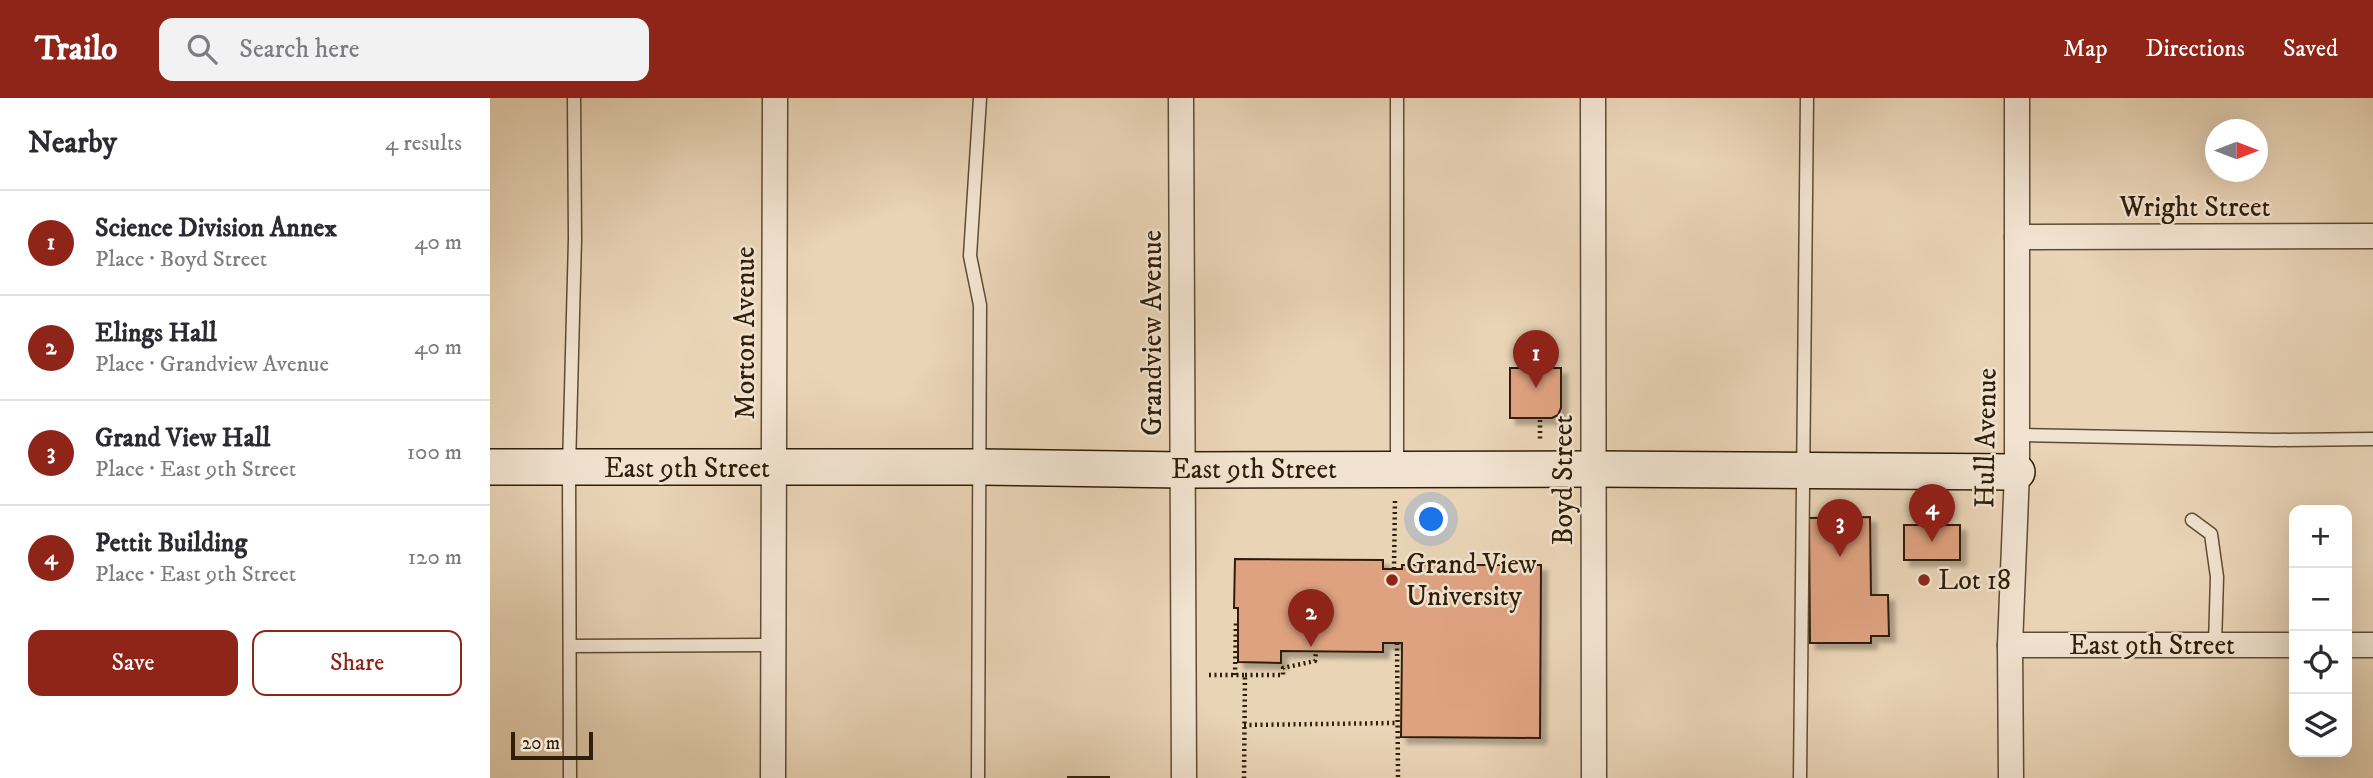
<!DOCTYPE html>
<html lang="en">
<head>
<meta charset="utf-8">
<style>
  :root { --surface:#fff; --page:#f2f2f3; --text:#2b2b33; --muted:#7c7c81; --line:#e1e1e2; --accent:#8f2418 }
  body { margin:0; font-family:"IM FELL DW Pica",serif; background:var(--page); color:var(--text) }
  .controls { position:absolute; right:21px; bottom:21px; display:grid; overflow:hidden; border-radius:14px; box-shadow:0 7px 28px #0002 }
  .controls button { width:63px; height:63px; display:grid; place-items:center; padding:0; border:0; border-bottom:2px solid var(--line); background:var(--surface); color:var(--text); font:35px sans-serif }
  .compass { position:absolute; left:1715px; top:21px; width:63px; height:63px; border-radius:50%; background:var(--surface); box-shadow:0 7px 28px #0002; rotate:90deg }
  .scale { position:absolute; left:21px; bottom:18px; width:82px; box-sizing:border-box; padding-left:7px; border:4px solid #2f1f09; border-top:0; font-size:19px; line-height:24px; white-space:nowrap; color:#2f1f09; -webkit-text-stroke:5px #f1e3d0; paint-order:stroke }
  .you { position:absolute; left:942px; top:422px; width:24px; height:24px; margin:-18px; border:5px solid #fff; border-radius:50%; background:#1a73e8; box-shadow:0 0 0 10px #1a73e833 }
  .badge { display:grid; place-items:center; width:46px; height:46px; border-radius:50%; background:var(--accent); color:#fff; font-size:23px; font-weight:700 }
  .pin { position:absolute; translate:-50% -58px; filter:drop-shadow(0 2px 4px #0008) }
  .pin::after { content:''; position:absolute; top:37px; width:24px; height:21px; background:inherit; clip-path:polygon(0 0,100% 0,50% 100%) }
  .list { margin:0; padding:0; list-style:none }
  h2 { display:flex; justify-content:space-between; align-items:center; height:91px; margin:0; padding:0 28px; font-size:30px }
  h2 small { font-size:23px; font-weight:400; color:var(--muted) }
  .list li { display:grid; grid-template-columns:46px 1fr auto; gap:21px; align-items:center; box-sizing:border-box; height:105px; padding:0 28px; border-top:2px solid var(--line) }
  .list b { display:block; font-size:26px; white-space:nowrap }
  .list p { margin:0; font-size:23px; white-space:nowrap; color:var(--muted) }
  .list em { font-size:23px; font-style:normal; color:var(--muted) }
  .actions { display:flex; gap:14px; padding:21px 28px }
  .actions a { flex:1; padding:16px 0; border:2px solid var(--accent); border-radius:14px; text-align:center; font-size:24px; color:var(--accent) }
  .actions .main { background:var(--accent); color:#fff }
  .icon { flex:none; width:38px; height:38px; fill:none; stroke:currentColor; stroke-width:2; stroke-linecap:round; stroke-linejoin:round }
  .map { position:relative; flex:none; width:1883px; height:680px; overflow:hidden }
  header { display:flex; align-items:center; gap:42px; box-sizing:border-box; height:98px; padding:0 35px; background:var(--accent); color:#fff }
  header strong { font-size:33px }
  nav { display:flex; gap:38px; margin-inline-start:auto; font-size:24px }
  .search { width:490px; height:63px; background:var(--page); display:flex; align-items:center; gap:18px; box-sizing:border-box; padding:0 24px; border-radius:14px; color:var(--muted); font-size:26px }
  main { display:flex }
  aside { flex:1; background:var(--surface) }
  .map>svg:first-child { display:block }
  .building { fill:#dfa281; stroke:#2f1f09; stroke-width:2; filter:url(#shadow) }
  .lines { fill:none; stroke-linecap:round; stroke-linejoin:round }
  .lane-casing { stroke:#5e4c34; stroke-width:15 }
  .street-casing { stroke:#5e4c34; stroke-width:27 }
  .secondary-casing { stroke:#2f1f09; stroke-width:38 }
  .path { stroke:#2f1f09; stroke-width:4.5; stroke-dasharray:2 3.5; stroke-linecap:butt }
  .lane { stroke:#f1e3d0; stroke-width:12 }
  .street { stroke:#f1e3d0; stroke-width:24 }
  .secondary { stroke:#f1e3d0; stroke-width:35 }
  .poi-dot { fill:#8f2418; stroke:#f1e3d0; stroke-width:2.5 }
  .labels { text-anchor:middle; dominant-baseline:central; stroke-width:5; stroke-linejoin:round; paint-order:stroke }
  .street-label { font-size:28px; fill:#2f1f09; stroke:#f1e3d0 }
  .poi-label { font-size:28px; fill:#2f1f09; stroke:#f1e3d0; text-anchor:start }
</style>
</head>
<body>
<header>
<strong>Trailo</strong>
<div class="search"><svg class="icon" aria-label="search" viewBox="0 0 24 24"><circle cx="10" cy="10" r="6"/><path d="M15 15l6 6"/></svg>Search here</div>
<nav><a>Map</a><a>Directions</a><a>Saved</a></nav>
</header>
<main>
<aside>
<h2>Nearby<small>4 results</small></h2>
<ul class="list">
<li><span class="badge">1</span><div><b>Science Division Annex</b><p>Place · Boyd Street</p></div><em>40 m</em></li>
<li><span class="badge">2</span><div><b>Elings Hall</b><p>Place · Grandview Avenue</p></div><em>40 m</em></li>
<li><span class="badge">3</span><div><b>Grand View Hall</b><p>Place · East 9th Street</p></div><em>100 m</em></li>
<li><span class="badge">4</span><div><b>Pettit Building</b><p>Place · East 9th Street</p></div><em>120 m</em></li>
</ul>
<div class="actions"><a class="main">Save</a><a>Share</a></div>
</aside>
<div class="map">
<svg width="1883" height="680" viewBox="0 0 1883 680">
  <defs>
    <filter id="shadow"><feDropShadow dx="6" dy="6" stdDeviation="2" flood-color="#0004"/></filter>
  </defs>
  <rect width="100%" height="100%" fill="#e9d4b6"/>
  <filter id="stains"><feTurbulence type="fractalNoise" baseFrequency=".00286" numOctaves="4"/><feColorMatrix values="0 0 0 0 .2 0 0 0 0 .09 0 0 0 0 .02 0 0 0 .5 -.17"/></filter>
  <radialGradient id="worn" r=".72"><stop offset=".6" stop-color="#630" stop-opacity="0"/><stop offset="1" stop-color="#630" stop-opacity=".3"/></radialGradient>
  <g class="building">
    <path d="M 1020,270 L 1071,270 L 1071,310 L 1068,317 L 1062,320 L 1020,320 Z"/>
    <path d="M 1380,419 L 1381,497 L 1398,497 L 1399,538 L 1381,538 L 1381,545 L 1320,545 L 1319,420 Z"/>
    <rect x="1414" y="427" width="56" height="35"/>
    <path d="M 745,461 L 893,462 L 893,471 L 912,471 L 912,467 L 1051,467 L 1050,640 L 911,639 L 912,545 L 893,545 L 893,554 L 791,553 L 791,565 L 748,564 L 748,510 L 744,510 Z"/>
    <rect x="578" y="679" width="41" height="1"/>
  </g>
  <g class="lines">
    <defs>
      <g id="lane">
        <path d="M 907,0 L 907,371"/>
        <path d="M 1527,337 L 1785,342 L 1883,341"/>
        <path d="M 1702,422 L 1721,436 L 1727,479 L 1725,547"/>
        <path d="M 80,548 L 284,547"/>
        <path d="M 80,680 L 79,369 L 85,141 L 84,0"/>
        <path d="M 488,680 L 490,207 L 480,158 L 490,0"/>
        <path d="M 1310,680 L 1317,0"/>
      </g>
      <g id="street">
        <path d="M 691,0 L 694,680"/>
        <path d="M 1103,0 L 1104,680"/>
        <path d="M 1527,139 L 1883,138"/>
        <path d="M 1520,547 L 1804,547"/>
        <path d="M 1857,547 L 1883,547"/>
        <path d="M 283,680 L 285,0"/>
        <path d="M 1521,680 L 1520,547 L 1527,374 L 1527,0"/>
      </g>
      <path id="secondary" d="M 0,369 L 491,369 L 693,372 L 1103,371 L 1527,374"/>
    </defs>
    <use href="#lane" class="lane-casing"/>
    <use href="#street" class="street-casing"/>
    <use href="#secondary" class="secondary-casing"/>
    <g class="path">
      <path d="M 1050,322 L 1050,342"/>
      <path d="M 904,471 L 905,402"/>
      <path d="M 907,545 L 908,680"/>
      <path d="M 719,577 L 755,577 L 754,680"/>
      <path d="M 745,577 L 746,523 L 748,523"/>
      <path d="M 755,577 L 793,577 L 793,570 L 825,563 L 826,554"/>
      <path d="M 754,627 L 906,625"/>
    </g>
    <use href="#lane" class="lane"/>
    <use href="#street" class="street"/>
    <use href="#secondary" class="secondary"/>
  </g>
  <g class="poi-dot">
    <circle cx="902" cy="482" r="7"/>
    <circle cx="1434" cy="482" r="7"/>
  </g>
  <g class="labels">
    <g class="street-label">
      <text x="1705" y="109">Wright Street</text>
      <text transform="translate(255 235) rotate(-90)">Morton Avenue</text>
      <text transform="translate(662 235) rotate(-90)">Grandview Avenue</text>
      <text transform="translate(1496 340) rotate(-89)">Hull Avenue</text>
      <text x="197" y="370">East 9th Street</text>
      <text x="764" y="371">East 9th Street</text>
      <text transform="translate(1073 382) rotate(-90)">Boyd Street</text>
      <text x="1662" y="547">East 9th Street</text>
    </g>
    <g class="poi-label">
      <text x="916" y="466">Grand View<tspan x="916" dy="32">University</tspan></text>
      <text x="1448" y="482">Lot 18</text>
    </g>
  </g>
  <rect width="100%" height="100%" filter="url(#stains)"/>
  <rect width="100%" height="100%" fill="url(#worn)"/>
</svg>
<div class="controls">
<button>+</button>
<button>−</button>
<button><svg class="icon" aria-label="locate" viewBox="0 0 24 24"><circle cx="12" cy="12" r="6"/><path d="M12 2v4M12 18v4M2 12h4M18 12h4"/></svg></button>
<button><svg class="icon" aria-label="layers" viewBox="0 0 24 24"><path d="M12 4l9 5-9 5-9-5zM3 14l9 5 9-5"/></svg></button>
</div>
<svg class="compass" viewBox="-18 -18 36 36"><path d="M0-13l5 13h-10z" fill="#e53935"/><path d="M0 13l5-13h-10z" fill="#7c7c81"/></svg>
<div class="scale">20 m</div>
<div class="you"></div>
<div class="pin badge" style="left:1046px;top:290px">1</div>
<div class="pin badge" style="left:821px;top:549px">2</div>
<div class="pin badge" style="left:1350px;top:459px">3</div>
<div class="pin badge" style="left:1442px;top:444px">4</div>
</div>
</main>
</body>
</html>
